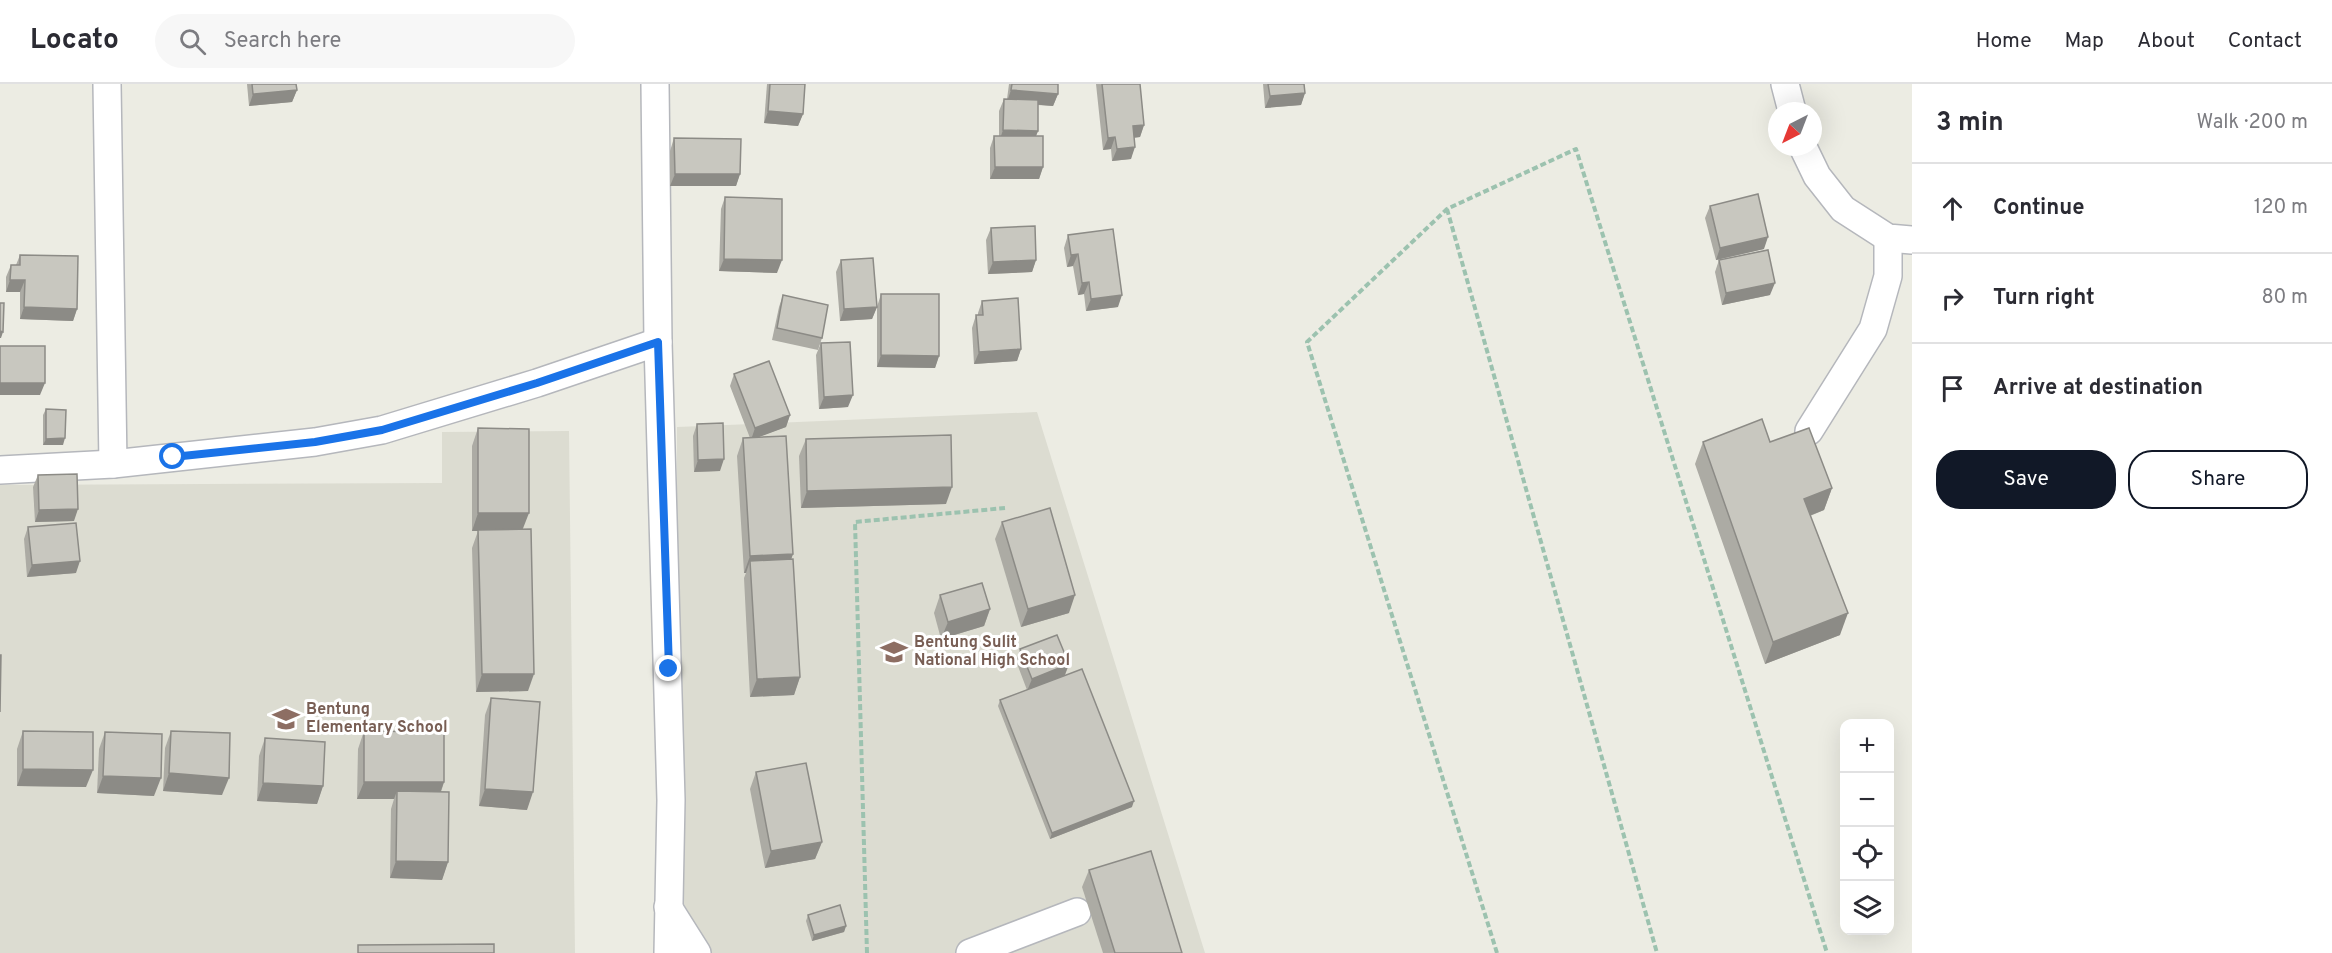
<!DOCTYPE html>
<html lang="en">
<head>
<meta charset="utf-8">
<style>
  :root { --surface:#fff; --page:#f7f7f7; --text:#2b2b33; --muted:#7c7c81; --line:#e1e1e2; --accent:#111827 }
  body { margin:0; font-family:Overpass,sans-serif; background:var(--page); color:var(--text) }
  .controls { position:absolute; right:18px; bottom:18px; display:grid; overflow:hidden; border-radius:12px; box-shadow:0 6px 24px #0002 }
  .controls button { width:54px; height:54px; display:grid; place-items:center; padding:0; border:0; border-bottom:2px solid var(--line); background:var(--surface); color:var(--text); font:30px sans-serif }
  .compass { position:absolute; left:1768px; top:18px; width:54px; height:54px; border-radius:50%; background:var(--surface); box-shadow:0 6px 24px #0002; rotate:222deg }
  .stop { position:absolute; width:18px; height:18px; margin:-14px; border:4px solid #1a73e8; border-radius:50%; background:#fff }
  .stop.end { background:#1a73e8; border-color:#fff; box-shadow:0 2px 6px #0008 }
  .list { margin:0; padding:0; list-style:none }
  h2 { display:flex; justify-content:space-between; align-items:center; height:78px; margin:0; padding:0 24px; font-size:26px }
  h2 small { font-size:20px; font-weight:400; color:var(--muted) }
  .list li { display:grid; grid-template-columns:39px 1fr auto; gap:18px; align-items:center; box-sizing:border-box; height:90px; padding:0 24px; border-top:2px solid var(--line) }
  .list b { display:block; font-size:22px; white-space:nowrap }
  .list em { font-size:20px; font-style:normal; color:var(--muted) }
  .actions { display:flex; gap:12px; padding:18px 24px }
  .actions a { flex:1; padding:14px 0; border:2px solid var(--accent); border-radius:24px; text-align:center; font-size:21px; color:var(--accent) }
  .actions .main { background:var(--accent); color:#fff }
  .icon { flex:none; width:33px; height:33px; fill:none; stroke:currentColor; stroke-width:2; stroke-linecap:round; stroke-linejoin:round }
  .map { position:relative; flex:none; width:1912px; height:869px; overflow:hidden }
  header { display:flex; align-items:center; gap:36px; box-sizing:border-box; height:84px; padding:0 30px; background:var(--surface); border-bottom:2px solid var(--line) }
  header strong { font-size:28px }
  nav { display:flex; gap:33px; margin-inline-start:auto; font-size:21px }
  .search { width:420px; height:54px; background:var(--page); display:flex; align-items:center; gap:15px; box-sizing:border-box; padding:0 21px; border-radius:33px; color:var(--muted); font-size:22px }
  main { display:flex }
  aside { flex:1; background:var(--surface) }
  .map>svg:first-child { display:block }
  .education { fill:#dcdcd1 }
  .lines { fill:none; stroke-linecap:round; stroke-linejoin:round }
  .minor-casing { stroke:#b5b7bc; stroke-width:30 }
  .path { stroke:#9cc2af; stroke-width:4; stroke-dasharray:6 3; stroke-linecap:butt }
  .minor { stroke:#fff; stroke-width:27 }
  .wall { fill:#acaba4 }
  .shaded-wall { fill:#8c8b86 }
  .building { fill:#c8c7bf; stroke:#8c8b86; stroke-width:1.5 }
  .route { stroke:#1a73e8; stroke-width:8 }
  .labels { text-anchor:middle; dominant-baseline:central; stroke-width:6; stroke-linejoin:round; paint-order:stroke }
  .education-label { font-size:16px; font-weight:bold; fill:#785e54; stroke:#fff; text-anchor:start }
</style>
</head>
<body>
<header>
<strong>Locato</strong>
<div class="search"><svg class="icon" aria-label="search" viewBox="0 0 24 24"><circle cx="10" cy="10" r="6"/><path d="M15 15l6 6"/></svg>Search here</div>
<nav><a>Home</a><a>Map</a><a>About</a><a>Contact</a></nav>
</header>
<main>
<div class="map">
<svg width="1912" height="869" viewBox="0 0 1912 869">
  <rect width="100%" height="100%" fill="#ecece3"/>
  <g class="education">
    <path d="M 1037,328 L 1205,869 L 677,869 L 677,343 Z"/>
    <path d="M 569,347 L 575,869 L 0,869 L 0,401 L 442,399 L 442,348 Z"/>
  </g>
  <g class="lines">
    <defs>
      <g id="minor">
        <path d="M 107,0 L 113,380"/>
        <path d="M 655,0 L 658,258 L 671,716 L 668,869"/>
        <path d="M 1785,0 L 1792,27"/>
        <path d="M 1803,63 L 1817,92 L 1843,125 L 1888,154 L 1912,156"/>
        <path d="M 1809,347 L 1873,245 L 1888,192 L 1888,154"/>
        <path d="M 0,386 L 113,380 L 315,358 L 382,346 L 537,299 L 658,258"/>
        <path d="M 668,823 L 697,869"/>
        <path d="M 970,869 L 1077,828"/>
      </g>
    </defs>
    <use href="#minor" class="minor-casing"/>
    <g class="path">
      <path d="M 1447,125 L 1657,869"/>
      <path d="M 867,869 L 855,438 L 1005,424"/>
      <path d="M 1497,869 L 1307,258 L 1447,125 L 1576,65 L 1827,869"/>
    </g>
    <use href="#minor" class="minor"/>
  </g>
  <g class="wall">
    <path d="M 247,0 L 296,0 L 297,6 L 292,18 L 249,22 Z"/>
    <path d="M 767,0 L 805,0 L 803,30 L 798,42 L 764,39 Z"/>
    <path d="M 1009,0 L 1058,0 L 1058,10 L 1053,22 L 1038,21 L 1038,47 L 1036,52 L 1043,83 L 1039,95 L 990,95 L 990,64 L 994,52 L 999,52 L 999,27 L 1004,15 L 1007,15 Z"/>
    <path d="M 1096,0 L 1140,0 L 1144,41 L 1140,53 L 1134,54 L 1131,75 L 1112,77 L 1111,65 L 1103,66 Z"/>
    <path d="M 1263,0 L 1304,0 L 1305,9 L 1301,21 L 1265,24 Z"/>
    <path d="M 674,54 L 740,90 L 736,102 L 670,102 L 670,67 Z"/>
    <path d="M 725,113 L 777,189 L 719,187 L 721,125 Z"/>
    <path d="M 1710,122 L 1764,165 L 1716,176 L 1705,134 Z"/>
    <path d="M 991,144 L 1036,176 L 1032,188 L 988,190 L 986,156 Z"/>
    <path d="M 1068,151 L 1118,223 L 1086,227 L 1084,210 L 1078,211 L 1073,182 L 1067,183 L 1064,164 Z"/>
    <path d="M 20,171 L 77,225 L 73,237 L 20,235 L 20,208 L 6,208 L 6,193 L 11,181 L 16,181 Z"/>
    <path d="M 841,176 L 877,223 L 881,210 L 939,272 L 935,284 L 877,283 L 877,223 L 872,235 L 840,237 L 836,188 Z"/>
    <path d="M 1719,176 L 1770,211 L 1722,221 L 1715,188 Z"/>
    <path d="M 783,211 L 822,254 L 818,266 L 772,256 L 779,223 Z"/>
    <path d="M 982,217 L 1021,265 L 1017,277 L 974,280 L 972,244 L 976,231 L 978,231 L 978,229 Z"/>
    <path d="M 821,259 L 848,323 L 819,325 L 816,271 Z"/>
    <path d="M 734,290 L 790,331 L 786,343 L 758,353 L 793,470 L 791,475 L 800,593 L 794,611 L 750,613 L 744,494 L 746,489 L 744,489 L 737,372 L 743,354 L 750,354 L 730,302 Z"/>
    <path d="M 46,325 L 63,361 L 43,361 L 43,331 Z"/>
    <path d="M 697,340 L 720,387 L 694,388 L 693,352 Z"/>
    <path d="M 478,344 L 523,446 L 528,607 L 476,608 L 472,464 L 478,447 L 472,447 L 472,362 Z"/>
    <path d="M 806,355 L 946,420 L 801,424 L 799,372 Z"/>
    <path d="M 1703,358 L 1770,358 L 1832,404 L 1824,426 L 1810,432 L 1840,551 L 1765,580 L 1695,380 Z"/>
    <path d="M 38,391 L 74,437 L 35,438 L 33,403 Z"/>
    <path d="M 1002,438 L 1069,529 L 1021,543 L 995,455 Z"/>
    <path d="M 28,443 L 76,489 L 27,493 L 24,455 Z"/>
    <path d="M 940,511 L 990,525 L 984,542 L 941,555 L 934,529 Z"/>
    <path d="M 1020,565 L 1069,580 L 1065,591 L 1132,723 L 1050,755 L 998,622 L 1000,616 L 1027,606 L 1016,577 Z"/>
    <path d="M 491,614 L 527,726 L 479,722 L 485,631 Z"/>
    <path d="M 23,647 L 86,703 L 17,702 L 17,665 Z"/>
    <path d="M 171,647 L 222,711 L 163,707 L 165,664 Z"/>
    <path d="M 364,647 L 444,698 L 441,708 L 448,778 L 442,796 L 390,794 L 391,725 L 394,715 L 357,715 L 358,665 Z"/>
    <path d="M 105,648 L 154,712 L 97,709 L 99,665 Z"/>
    <path d="M 265,654 L 323,702 L 317,720 L 257,717 L 259,672 Z"/>
    <path d="M 756,688 L 822,758 L 815,775 L 765,784 L 750,705 Z"/>
    <path d="M 1089,786 L 1182,869 L 1103,869 L 1082,803 Z"/>
    <path d="M 808,831 L 846,842 L 844,848 L 812,857 L 806,837 Z"/>
  </g>
  <g class="shaded-wall">
    <path d="M 297,6 L 292,18 L 249,22 L 253,10 Z"/>
    <path d="M 1011,6 L 1058,10 L 1053,22 L 1007,18 Z"/>
    <path d="M 1305,9 L 1301,21 L 1265,24 L 1270,12 Z"/>
    <path d="M 768,27 L 803,30 L 798,42 L 764,39 Z"/>
    <path d="M 1144,41 L 1140,53 L 1128,54 L 1133,42 Z"/>
    <path d="M 1003,46 L 1038,47 L 1033,59 L 999,58 Z"/>
    <path d="M 1115,53 L 1111,65 L 1103,66 L 1108,54 Z"/>
    <path d="M 1135,63 L 1131,75 L 1112,77 L 1117,65 Z"/>
    <path d="M 995,83 L 1043,83 L 1039,95 L 990,95 Z"/>
    <path d="M 675,90 L 740,90 L 736,102 L 670,102 Z"/>
    <path d="M 1768,153 L 1764,165 L 1716,176 L 1720,164 Z"/>
    <path d="M 1078,170 L 1073,182 L 1067,183 L 1071,171 Z"/>
    <path d="M 724,175 L 782,176 L 777,189 L 719,187 Z"/>
    <path d="M 1036,176 L 1032,188 L 988,190 L 993,178 Z"/>
    <path d="M 10,196 L 25,196 L 20,208 L 6,208 Z"/>
    <path d="M 1089,198 L 1084,210 L 1078,211 L 1082,199 Z"/>
    <path d="M 1775,199 L 1770,211 L 1722,221 L 1726,209 Z"/>
    <path d="M 1122,211 L 1118,223 L 1086,227 L 1091,215 Z"/>
    <path d="M 24,223 L 77,225 L 73,237 L 20,235 Z"/>
    <path d="M 877,223 L 872,235 L 840,237 L 844,225 Z"/>
    <path d="M 0,247 L 3,248 L 1,254 L 0,254 Z"/>
    <path d="M 1021,265 L 1017,277 L 974,280 L 979,268 Z"/>
    <path d="M 881,271 L 939,272 L 935,284 L 877,283 Z"/>
    <path d="M 0,299 L 45,299 L 40,311 L 0,311 Z"/>
    <path d="M 853,311 L 848,323 L 819,325 L 824,313 Z"/>
    <path d="M 790,331 L 786,343 L 751,356 L 755,344 Z"/>
    <path d="M 65,354 L 63,361 L 43,361 L 46,355 Z"/>
    <path d="M 724,375 L 720,387 L 694,388 L 698,376 Z"/>
    <path d="M 952,403 L 946,420 L 801,424 L 807,407 Z"/>
    <path d="M 1832,404 L 1824,426 L 1796,437 L 1804,415 Z"/>
    <path d="M 78,425 L 74,437 L 35,438 L 39,426 Z"/>
    <path d="M 478,429 L 529,429 L 522,447 L 472,447 Z"/>
    <path d="M 793,470 L 787,487 L 750,477 L 746,489 L 744,489 L 750,472 Z"/>
    <path d="M 80,477 L 76,489 L 27,493 L 32,481 Z"/>
    <path d="M 1075,511 L 1069,529 L 1021,543 L 1028,525 Z"/>
    <path d="M 990,525 L 984,542 L 941,555 L 948,538 Z"/>
    <path d="M 1848,529 L 1840,551 L 1765,580 L 1773,558 Z"/>
    <path d="M 1069,580 L 1064,593 L 1027,607 L 1032,595 Z"/>
    <path d="M 482,590 L 534,590 L 528,607 L 476,608 Z"/>
    <path d="M 800,593 L 794,611 L 750,613 L 757,595 Z"/>
    <path d="M 23,685 L 93,686 L 86,703 L 17,702 Z"/>
    <path d="M 169,689 L 229,694 L 222,711 L 163,707 Z"/>
    <path d="M 103,692 L 161,694 L 154,712 L 97,709 Z"/>
    <path d="M 364,698 L 444,698 L 438,715 L 397,707 L 394,715 L 357,715 Z"/>
    <path d="M 263,699 L 323,702 L 317,720 L 257,717 Z"/>
    <path d="M 485,705 L 533,708 L 527,726 L 479,722 Z"/>
    <path d="M 1134,717 L 1132,723 L 1050,755 L 1052,749 Z"/>
    <path d="M 822,758 L 815,775 L 765,784 L 771,767 Z"/>
    <path d="M 396,777 L 448,778 L 442,796 L 390,794 Z"/>
    <path d="M 846,842 L 844,848 L 812,857 L 814,851 Z"/>
  </g>
  <g class="building">
    <path d="M 252,0 L 296,0 L 297,6 L 253,10 Z"/>
    <path d="M 770,0 L 805,0 L 803,30 L 768,27 Z"/>
    <path d="M 1012,0 L 1058,0 L 1058,10 L 1011,6 Z"/>
    <path d="M 1102,0 L 1140,0 L 1144,41 L 1133,42 L 1135,63 L 1117,65 L 1115,53 L 1108,54 Z"/>
    <path d="M 1268,0 L 1304,0 L 1305,9 L 1270,12 Z"/>
    <path d="M 1004,15 L 1038,16 L 1038,47 L 1003,46 Z"/>
    <path d="M 994,52 L 1043,52 L 1043,83 L 995,83 Z"/>
    <path d="M 674,54 L 741,55 L 740,90 L 675,90 Z"/>
    <path d="M 1758,110 L 1768,153 L 1720,164 L 1710,122 Z"/>
    <path d="M 725,113 L 782,115 L 782,176 L 724,175 Z"/>
    <path d="M 1035,142 L 1036,176 L 993,178 L 991,144 Z"/>
    <path d="M 1113,145 L 1122,211 L 1091,215 L 1089,198 L 1082,199 L 1078,170 L 1071,171 L 1068,151 Z"/>
    <path d="M 1768,166 L 1775,199 L 1726,209 L 1719,176 Z"/>
    <path d="M 20,171 L 78,172 L 77,225 L 24,223 L 25,196 L 10,196 L 11,181 L 20,181 Z"/>
    <path d="M 873,174 L 877,223 L 844,225 L 841,176 Z"/>
    <path d="M 881,210 L 939,210 L 939,272 L 881,271 Z"/>
    <path d="M 783,211 L 828,221 L 822,254 L 777,244 Z"/>
    <path d="M 1018,214 L 1021,265 L 979,268 L 976,231 L 983,231 L 982,217 Z"/>
    <path d="M 0,219 L 4,219 L 3,248 L 0,247 Z"/>
    <path d="M 850,258 L 853,311 L 824,313 L 821,259 Z"/>
    <rect x="0" y="262" width="45" height="37"/>
    <path d="M 769,277 L 790,331 L 755,344 L 734,290 Z"/>
    <path d="M 46,325 L 66,326 L 65,354 L 46,355 Z"/>
    <path d="M 1762,335 L 1770,358 L 1809,344 L 1832,404 L 1804,415 L 1848,529 L 1773,558 L 1703,358 Z"/>
    <path d="M 723,339 L 724,375 L 698,376 L 697,340 Z"/>
    <path d="M 478,344 L 529,345 L 529,429 L 478,429 Z"/>
    <path d="M 951,351 L 952,403 L 807,407 L 806,355 Z"/>
    <path d="M 786,352 L 793,470 L 750,472 L 743,354 Z"/>
    <path d="M 77,390 L 78,425 L 39,426 L 38,391 Z"/>
    <path d="M 1050,424 L 1075,511 L 1028,525 L 1002,438 Z"/>
    <path d="M 76,439 L 80,477 L 32,481 L 28,443 Z"/>
    <path d="M 531,445 L 534,590 L 482,590 L 478,446 Z"/>
    <path d="M 793,475 L 800,593 L 757,595 L 750,477 Z"/>
    <path d="M 982,499 L 990,525 L 948,538 L 940,511 Z"/>
    <path d="M 1057,551 L 1069,580 L 1032,595 L 1020,565 Z"/>
    <path d="M 0,571 L 1,571 L 0,628 Z"/>
    <path d="M 1082,585 L 1134,717 L 1052,749 L 1000,616 Z"/>
    <path d="M 491,614 L 540,618 L 533,708 L 485,705 Z"/>
    <path d="M 23,647 L 93,648 L 93,686 L 23,685 Z"/>
    <path d="M 171,647 L 230,649 L 229,694 L 169,689 Z"/>
    <path d="M 364,647 L 444,648 L 444,698 L 364,698 Z"/>
    <path d="M 105,648 L 162,650 L 161,694 L 103,692 Z"/>
    <path d="M 265,654 L 325,658 L 323,702 L 263,699 Z"/>
    <path d="M 806,679 L 822,758 L 771,767 L 756,688 Z"/>
    <path d="M 397,707 L 449,708 L 448,778 L 396,777 Z"/>
    <path d="M 1151,767 L 1182,869 L 1115,869 L 1089,786 Z"/>
    <path d="M 840,821 L 846,842 L 814,851 L 808,831 Z"/>
    <path d="M 494,860 L 494,869 L 358,869 L 358,861 Z"/>
  </g>
  <g class="lines">
    <path class="route" d="M 173,373 L 315,358 L 382,346 L 537,299 L 658,258 L 669,585"/>
  </g>
  <defs>
    <symbol id="school-bare" viewBox="-9 -9 18 18"><path d="M0-5L7-2L0 1L-7-2ZM-4 1L0 2.5L4 1V4Q0 6-4 4Z" fill="#8d6e63" stroke="#fff" stroke-width="2.5" paint-order="stroke"/></symbol>
  </defs>
  <g fill-rule="evenodd">
    <use href="#school-bare" x="875" y="549" width="38" height="38"/>
    <use href="#school-bare" x="267" y="616" width="38" height="38"/>
  </g>
  <g class="labels">
    <g class="education-label">
      <text x="914" y="559">Bentung Sulit<tspan x="914" dy="18">National High School</tspan></text>
      <text x="306" y="626">Bentung<tspan x="306" dy="18">Elementary School</tspan></text>
    </g>
  </g>
</svg>
<div class="controls">
<button>+</button>
<button>−</button>
<button><svg class="icon" aria-label="locate" viewBox="0 0 24 24"><circle cx="12" cy="12" r="6"/><path d="M12 2v4M12 18v4M2 12h4M18 12h4"/></svg></button>
<button><svg class="icon" aria-label="layers" viewBox="0 0 24 24"><path d="M12 4l9 5-9 5-9-5zM3 14l9 5 9-5"/></svg></button>
</div>
<svg class="compass" viewBox="-18 -18 36 36"><path d="M0-13l5 13h-10z" fill="#e53935"/><path d="M0 13l5-13h-10z" fill="#7c7c81"/></svg>
<div class="stop" style="left:173px;top:373px"></div>
<div class="stop end" style="left:669px;top:585px"></div>
</div>
<aside>
<h2>3 min<small>Walk · 200 m</small></h2>
<ul class="list">
<li><svg class="icon" aria-label="ahead" viewBox="0 0 24 24"><path d="M12 20V5M6 11l6-6 6 6"/></svg><div><b>Continue</b></div><em>120 m</em></li>
<li><svg class="icon" aria-label="right" viewBox="0 0 24 24"><path d="M7 20v-9h11M14 6l5 5-5 5"/></svg><div><b>Turn right</b></div><em>80 m</em></li>
<li><svg class="icon" aria-label="arrive" viewBox="0 0 24 24"><path d="M6 21V4h12l-3 4 3 4H6"/></svg><div><b>Arrive at destination</b></div></li>
</ul>
<div class="actions"><a class="main">Save</a><a>Share</a></div>
</aside>
</main>
</body>
</html>
